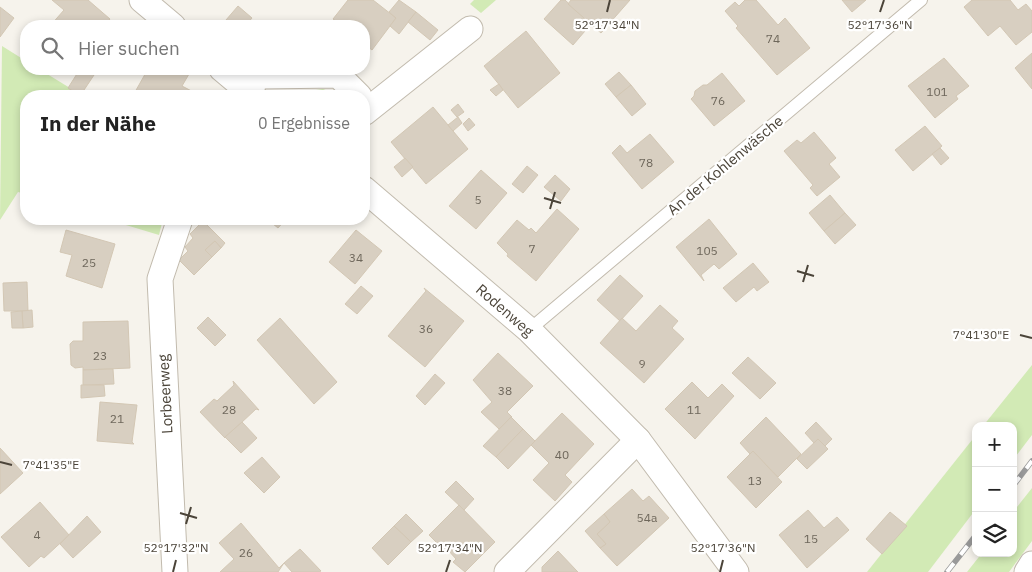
<!DOCTYPE html>
<html lang="de">
<head>
<meta charset="utf-8">
<style>
  :root { --surface:#fff; --page:#f2f2f2; --text:#222; --muted:#767676; --line:#e0e0e0 }
  body { margin:0; font-family:"IBM Plex Sans",sans-serif; background:var(--page); color:var(--text) }
  .controls { position:absolute; right:15px; bottom:15px; display:grid; overflow:hidden; border-radius:10px; box-shadow:0 2px 8px #0003 }
  .controls button { width:45px; height:45px; display:grid; place-items:center; padding:0; border:0; border-bottom:1px solid var(--line); background:var(--surface); color:var(--text); font:25px sans-serif }
  .list { margin:0; padding:0; list-style:none }
  h2 { display:flex; justify-content:space-between; align-items:center; height:65px; margin:0; padding:0 20px; font-size:21px }
  h2 small { font-size:16px; font-weight:400; color:var(--muted) }
  .icon { flex:none; width:28px; height:28px; fill:none; stroke:currentColor; stroke-width:2; stroke-linecap:round; stroke-linejoin:round }
  .map { position:relative; flex:none; width:1032px; height:572px; overflow:hidden }
  .search { position:absolute; background:var(--surface); box-shadow:0 2px 8px #0003; left:20px; top:20px; width:350px; height:55px; display:flex; align-items:center; gap:12px; box-sizing:border-box; padding:0 18px; border-radius:20px; color:var(--muted); font-size:19px }
  .panel { position:absolute; background:var(--surface); box-shadow:0 2px 8px #0003; left:20px; top:90px; width:350px; height:135px; border-radius:20px }
  .map>svg:first-child { display:block }
  .green { fill:#d2eab5 }
  .building { fill:#d8cfc1; stroke:#d3c7b4 }
  .lines { fill:none; stroke-linecap:round; stroke-linejoin:round }
  .service-casing { stroke:#c2bbae; stroke-width:14 }
  .minor-casing { stroke:#c2bbae; stroke-width:27 }
  .service { stroke:#fff; stroke-width:12 }
  .minor { stroke:#fff; stroke-width:25 }
  .rail-casing { stroke:#9a9a9a; stroke-width:5.5 }
  .rail { stroke:#fff; stroke-width:4; stroke-dasharray:11; stroke-linecap:butt }
  .ticks { fill:none; stroke:#4b4439; stroke-width:2 }
  .labels { text-anchor:middle; dominant-baseline:central; stroke-width:4.5; stroke-linejoin:round; paint-order:stroke }
  .number-label { font-size:12px; fill:#6e675b }
  .street-label { font-size:15px; fill:#4b4439; stroke:#fff }
  .ticks-label { font-size:12px; text-anchor:middle; fill:#4b4439; stroke:#fff; stroke-width:4.5; stroke-linejoin:round; paint-order:stroke }
</style>
</head>
<body>
<div class="map">
<svg width="1032" height="572" viewBox="0 0 1032 572">
  <rect width="100%" height="100%" fill="#f6f3ec"/>
  <g class="green">
    <path d="M 474,0 L 496,0 L 481,13 L 470,4 Z"/>
    <path d="M 2,46 L 26,61 L 26,69 L 39,69 L 83,96 L 26,96 L 26,194 L 18,192 L 0,220 Z"/>
    <path d="M 323,89 L 328,91 L 332,96 L 293,96 L 295,93 Z"/>
    <path d="M 106,219 L 163,219 L 159,235 Z"/>
    <path d="M 1032,365 L 1032,435 L 1013,460 L 1013,426 L 983,426 Z"/>
    <path d="M 976,435 L 976,509 L 928,572 L 867,572 Z"/>
    <path d="M 1032,488 L 1032,541 L 1009,572 L 967,572 L 982,553 L 1013,553 L 1013,512 Z"/>
  </g>
  <g class="building">
    <path d="M 52,0 L 88,0 L 110,19 L 104,26 L 50,26 L 64,10 Z"/>
    <path d="M 348,0 L 373,0 L 396,18 L 372,50 L 364,44 L 364,26 L 342,26 L 333,19 Z"/>
    <path d="M 399,0 L 416,12 L 399,34 L 390,26 L 396,18 L 389,12 Z"/>
    <path d="M 561,0 L 565,0 L 591,24 L 573,45 L 544,19 Z"/>
    <path d="M 571,0 L 630,0 L 601,33 L 568,4 Z"/>
    <path d="M 745,0 L 756,0 L 778,25 L 785,18 L 810,48 L 777,75 L 736,28 L 738,26 L 725,11 L 735,2 L 739,6 Z"/>
    <path d="M 842,0 L 866,0 L 852,12 Z"/>
    <path d="M 972,0 L 1010,0 L 1018,10 L 1026,4 L 1032,11 L 1032,32 L 1016,45 L 1000,26 L 988,36 L 964,7 Z"/>
    <path d="M 238,6 L 252,18 L 245,26 L 234,26 L 226,20 Z"/>
    <path d="M 0,7 L 14,18 L 0,37 Z"/>
    <path d="M 416,12 L 438,30 L 430,40 L 408,22 Z"/>
    <path d="M 526,31 L 560,73 L 518,108 L 484,66 Z"/>
    <path d="M 1032,53 L 1032,89 L 1015,68 Z"/>
    <path d="M 944,58 L 969,86 L 956,96 L 958,99 L 935,118 L 908,86 Z"/>
    <path d="M 80,69 L 84,69 L 94,75 L 80,96 L 68,88 Z"/>
    <path d="M 148,69 L 179,69 L 189,74 L 182,86 L 201,96 L 143,96 L 135,92 Z"/>
    <path d="M 619,72 L 631,85 L 616,97 L 605,84 Z"/>
    <path d="M 722,73 L 745,101 L 714,126 L 691,99 L 694,96 L 695,91 L 703,85 L 707,85 Z"/>
    <path d="M 499,84 L 503,90 L 496,96 L 490,90 Z"/>
    <path d="M 631,85 L 646,104 L 632,116 L 616,97 Z"/>
    <path d="M 458,104 L 464,112 L 457,117 L 451,110 Z"/>
    <path d="M 433,107 L 468,149 L 426,184 L 391,142 Z"/>
    <path d="M 458,117 L 462,123 L 453,131 L 448,125 Z"/>
    <path d="M 469,118 L 475,125 L 468,131 L 463,124 Z"/>
    <path d="M 925,126 L 942,146 L 913,171 L 895,150 Z"/>
    <path d="M 814,132 L 836,158 L 829,164 L 840,177 L 817,196 L 810,188 L 813,185 L 784,151 L 797,140 L 801,143 Z"/>
    <path d="M 650,134 L 674,162 L 642,189 L 612,153 L 620,145 L 627,153 Z"/>
    <path d="M 940,148 L 949,158 L 941,165 L 932,154 Z"/>
    <path d="M 405,158 L 413,167 L 402,177 L 394,167 Z"/>
    <path d="M 527,166 L 538,175 L 523,193 L 512,184 Z"/>
    <path d="M 481,170 L 507,193 L 476,229 L 449,206 Z"/>
    <path d="M 555,175 L 570,189 L 561,201 L 544,187 Z"/>
    <path d="M 830,195 L 845,213 L 824,231 L 809,213 Z"/>
    <path d="M 557,209 L 579,229 L 536,281 L 507,256 L 508,254 L 497,243 L 517,220 L 529,230 L 531,228 L 536,233 Z"/>
    <path d="M 845,213 L 856,225 L 835,244 L 824,231 Z"/>
    <path d="M 267,219 L 286,219 L 278,228 Z"/>
    <path d="M 709,219 L 737,254 L 719,269 L 714,264 L 701,275 L 704,281 L 676,247 Z"/>
    <path d="M 203,221 L 225,243 L 221,248 L 215,241 L 205,250 L 212,257 L 194,275 L 179,260 L 188,251 L 185,247 L 193,238 L 190,234 Z"/>
    <path d="M 66,230 L 115,244 L 102,288 L 66,276 L 72,255 L 60,252 Z"/>
    <path d="M 356,230 L 382,251 L 355,284 L 329,262 Z"/>
    <path d="M 215,241 L 221,248 L 212,257 L 205,250 Z"/>
    <path d="M 753,263 L 769,282 L 757,291 L 754,287 L 736,302 L 723,288 Z"/>
    <path d="M 620,275 L 643,296 L 620,321 L 597,300 Z"/>
    <path d="M 27,282 L 28,311 L 4,311 L 3,283 Z"/>
    <path d="M 361,286 L 373,296 L 357,314 L 345,304 Z"/>
    <path d="M 424,288 L 464,321 L 425,367 L 388,336 L 426,291 Z"/>
    <path d="M 660,305 L 678,321 L 672,328 L 684,339 L 644,383 L 600,343 L 622,318 L 636,331 Z"/>
    <path d="M 32,310 L 33,327 L 23,328 L 22,311 Z"/>
    <path d="M 22,311 L 23,328 L 12,328 L 11,312 Z"/>
    <path d="M 208,317 L 226,335 L 215,346 L 197,328 Z"/>
    <path d="M 280,318 L 337,382 L 314,404 L 257,340 Z"/>
    <path d="M 128,321 L 130,368 L 83,370 L 83,367 L 75,368 L 71,365 L 70,344 L 73,341 L 83,341 L 83,322 Z"/>
    <path d="M 498,353 L 533,386 L 507,412 L 512,417 L 499,429 L 481,412 L 492,402 L 473,380 Z"/>
    <path d="M 748,357 L 776,383 L 760,399 L 732,373 Z"/>
    <path d="M 113,369 L 114,384 L 83,385 L 83,370 Z"/>
    <path d="M 435,374 L 445,383 L 425,405 L 416,396 Z"/>
    <path d="M 233,381 L 259,410 L 256,409 L 225,438 L 200,412 L 214,399 L 217,401 L 234,385 Z"/>
    <path d="M 692,382 L 708,398 L 722,384 L 734,396 L 695,439 L 665,409 Z"/>
    <path d="M 81,385 L 104,385 L 105,396 L 81,398 Z"/>
    <path d="M 100,402 L 137,405 L 132,442 L 134,444 L 97,441 Z"/>
    <path d="M 562,413 L 594,444 L 565,475 L 572,482 L 555,501 L 533,480 L 549,463 L 531,445 Z"/>
    <path d="M 511,417 L 523,429 L 496,457 L 483,446 Z"/>
    <path d="M 766,417 L 801,454 L 778,477 L 753,451 L 750,454 L 740,443 Z"/>
    <path d="M 242,422 L 257,438 L 241,453 L 225,437 Z"/>
    <path d="M 816,422 L 832,439 L 825,446 L 818,439 L 814,443 L 805,433 Z"/>
    <path d="M 523,429 L 535,441 L 508,469 L 496,457 Z"/>
    <path d="M 818,439 L 828,449 L 807,469 L 797,459 Z"/>
    <path d="M 0,448 L 23,473 L 0,494 Z"/>
    <path d="M 753,451 L 782,482 L 756,508 L 727,477 Z"/>
    <path d="M 262,457 L 280,477 L 264,493 L 244,473 Z"/>
    <path d="M 456,481 L 474,499 L 464,510 L 445,492 Z"/>
    <path d="M 632,489 L 643,501 L 649,496 L 669,518 L 617,566 L 600,548 L 606,544 L 597,534 L 610,522 L 604,514 Z"/>
    <path d="M 40,502 L 69,535 L 44,558 L 41,556 L 29,567 L 1,537 Z"/>
    <path d="M 459,505 L 495,542 L 465,572 L 453,562 L 456,559 L 448,550 L 446,552 L 429,535 Z"/>
    <path d="M 808,510 L 824,528 L 837,517 L 849,530 L 807,568 L 779,535 Z"/>
    <path d="M 890,512 L 907,526 L 882,554 L 866,539 Z"/>
    <path d="M 406,514 L 423,531 L 411,542 L 394,526 Z"/>
    <path d="M 604,514 L 610,522 L 597,534 L 606,544 L 600,548 L 585,531 Z"/>
    <path d="M 87,516 L 101,532 L 73,558 L 60,544 Z"/>
    <path d="M 241,523 L 279,568 L 284,563 L 278,572 L 220,572 L 234,559 L 219,543 Z"/>
    <path d="M 394,526 L 411,542 L 388,565 L 372,548 Z"/>
    <path d="M 300,549 L 321,571 L 319,572 L 292,572 L 284,563 Z"/>
    <path d="M 558,551 L 576,570 L 578,572 L 542,572 L 542,567 Z"/>
  </g>
  <g class="lines">
    <defs>
      <path id="service" d="M 529,330 L 921,0"/>
      <g id="minor">
        <path d="M 142,0 L 173,26"/>
        <path d="M 222,69 L 254,96"/>
        <path d="M 241,96 L 245,88 L 261,76 L 338,75 L 359,96"/>
        <path d="M 364,113 L 470,29"/>
        <path d="M 364,189 L 529,330 L 638,440 L 736,572"/>
        <path d="M 175,572 L 160,279 L 180,219"/>
        <path d="M 507,572 L 638,440"/>
        <path d="M 1027,572 L 1032,564"/>
      </g>
    </defs>
    <use href="#service" class="service-casing"/>
    <use href="#minor" class="minor-casing"/>
    <use href="#service" class="service"/>
    <use href="#minor" class="minor"/>
    <defs>
      <g id="rail">
        <path d="M 1013,486 L 1032,461"/>
        <path d="M 947,572 L 976,535"/>
      </g>
    </defs>
    <use href="#rail" class="rail-casing"/>
    <use href="#rail" class="rail"/>
  </g>
  <path class="ticks" d="M 607,12 L 610,0M 880,12 L 884,0M 544,198 L 561,203M 550,209 L 555,192M 797,271 L 814,276M 803,282 L 808,265M 1020,335 L 1032,338M 0,462 L 12,465M 180,513 L 197,518M 186,524 L 191,507M 173,572 L 176,560M 446,572 L 450,560M 720,572 L 723,560"/>
  <g class="labels">
    <g class="number-label">
      <text x="773" y="38">74</text>
      <text x="937" y="91">101</text>
      <text x="718" y="100">76</text>
      <text x="646" y="162">78</text>
      <text x="478" y="199">5</text>
      <text x="532" y="248">7</text>
      <text x="707" y="250">105</text>
      <text x="356" y="257">34</text>
      <text x="89" y="262">25</text>
      <text x="426" y="328">36</text>
      <text x="100" y="355">23</text>
      <text x="642" y="363">9</text>
      <text x="505" y="390">38</text>
      <text x="229" y="409">28</text>
      <text x="694" y="409">11</text>
      <text x="117" y="418">21</text>
      <text x="562" y="454">40</text>
      <text x="755" y="480">13</text>
      <text x="647" y="517">54a</text>
      <text x="37" y="534">4</text>
      <text x="811" y="538">15</text>
      <text x="246" y="552">26</text>
    </g>
    <g class="street-label">
      <text transform="translate(725 165) rotate(-40)">An der Kohlenwäsche</text>
      <text transform="translate(505 310) rotate(41)">Rodenweg</text>
      <text transform="translate(165 394) rotate(-93)">Lorbeerweg</text>
    </g>
  </g>
  <g class="ticks-label">
    <text x="607" y="29">52°17'34"N</text>
    <text x="880" y="29">52°17'36"N</text>
    <text x="981" y="339">7°41'30"E</text>
    <text x="51" y="469">7°41'35"E</text>
    <text x="176" y="552">52°17'32"N</text>
    <text x="450" y="552">52°17'34"N</text>
    <text x="723" y="552">52°17'36"N</text>
  </g>
</svg>
<div class="controls">
<button>+</button>
<button>−</button>
<button><svg class="icon" aria-label="layers" viewBox="0 0 24 24"><path d="M12 4l9 5-9 5-9-5zM3 14l9 5 9-5"/></svg></button>
</div>
<div class="search"><svg class="icon" aria-label="search" viewBox="0 0 24 24"><circle cx="10" cy="10" r="6"/><path d="M15 15l6 6"/></svg>Hier suchen</div>
<section class="panel">
<h2>In der Nähe<small>0 Ergebnisse</small></h2>
<ul class="list">
</ul>
</section>
</div>
</body>
</html>
